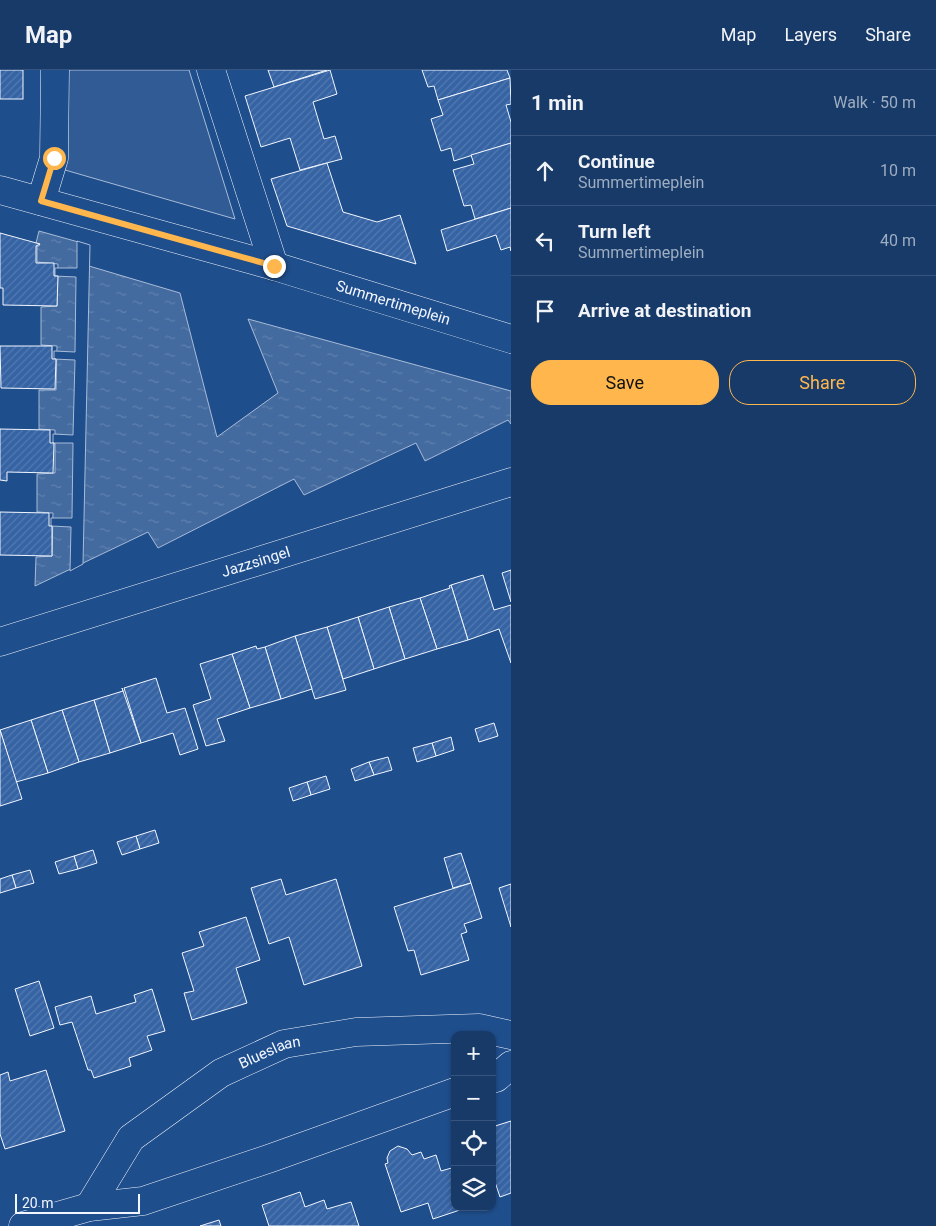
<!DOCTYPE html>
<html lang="en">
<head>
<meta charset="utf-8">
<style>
  :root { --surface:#173a69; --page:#244571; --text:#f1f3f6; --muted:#9eadc0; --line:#36547d; --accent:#ffb74d }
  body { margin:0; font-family:Roboto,sans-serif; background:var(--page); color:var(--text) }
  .controls { position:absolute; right:15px; bottom:15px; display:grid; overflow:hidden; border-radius:10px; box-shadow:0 1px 4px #0004 }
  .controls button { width:45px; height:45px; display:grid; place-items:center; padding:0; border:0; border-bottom:1px solid var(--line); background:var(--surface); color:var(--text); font:25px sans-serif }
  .scale { position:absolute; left:15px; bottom:12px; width:125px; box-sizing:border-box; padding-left:5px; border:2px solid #f2f6ff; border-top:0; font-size:14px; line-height:18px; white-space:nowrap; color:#f2f6ff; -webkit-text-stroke:4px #1f4e8c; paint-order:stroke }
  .stop { position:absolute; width:15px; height:15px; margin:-11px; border:4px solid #ffb74d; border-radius:50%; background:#fff }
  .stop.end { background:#ffb74d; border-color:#fff; box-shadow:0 1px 5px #0008 }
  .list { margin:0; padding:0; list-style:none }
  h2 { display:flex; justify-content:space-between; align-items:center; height:65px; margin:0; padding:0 20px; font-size:21px }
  h2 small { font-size:16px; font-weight:400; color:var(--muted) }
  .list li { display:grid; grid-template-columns:32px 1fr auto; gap:15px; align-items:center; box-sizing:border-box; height:70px; padding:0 20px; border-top:1px solid var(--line) }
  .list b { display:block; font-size:19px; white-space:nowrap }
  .list p { margin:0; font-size:16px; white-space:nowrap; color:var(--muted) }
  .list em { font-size:16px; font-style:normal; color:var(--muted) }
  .actions { display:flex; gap:10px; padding:15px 20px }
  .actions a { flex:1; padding:11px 0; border:1px solid var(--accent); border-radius:20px; text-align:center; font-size:18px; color:var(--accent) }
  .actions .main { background:var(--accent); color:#111 }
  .icon { flex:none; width:28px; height:28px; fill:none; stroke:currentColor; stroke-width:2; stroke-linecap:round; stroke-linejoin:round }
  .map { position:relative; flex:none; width:511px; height:1156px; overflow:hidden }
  header { display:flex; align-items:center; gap:30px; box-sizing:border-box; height:70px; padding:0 25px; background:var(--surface); border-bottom:1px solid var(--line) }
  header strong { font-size:24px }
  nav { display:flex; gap:28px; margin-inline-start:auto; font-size:18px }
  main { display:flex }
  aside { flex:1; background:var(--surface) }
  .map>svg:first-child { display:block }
  .green { fill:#305b95; stroke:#a8bbd7 }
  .water { fill:url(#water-ripples); stroke:#a8bbd7 }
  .pier { fill:#1f4e8c; stroke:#a8bbd7 }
  .building { fill:url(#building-hatch); stroke:#f2f6ff }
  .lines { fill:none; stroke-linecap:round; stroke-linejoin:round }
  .street-casing { stroke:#f2f6ff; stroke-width:29 }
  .street { stroke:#1f4e8c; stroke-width:28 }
  .route { stroke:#ffb74d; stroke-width:6 }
  .labels { text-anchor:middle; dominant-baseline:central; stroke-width:4; stroke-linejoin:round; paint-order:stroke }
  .street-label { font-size:15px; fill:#f2f6ff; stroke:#1f4e8c }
</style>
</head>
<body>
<header>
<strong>Map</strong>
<nav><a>Map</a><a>Layers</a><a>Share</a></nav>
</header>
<main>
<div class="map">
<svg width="511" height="1156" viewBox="0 0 511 1156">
  <defs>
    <pattern id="water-ripples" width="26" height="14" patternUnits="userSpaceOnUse" patternTransform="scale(1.25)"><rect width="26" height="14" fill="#446ba0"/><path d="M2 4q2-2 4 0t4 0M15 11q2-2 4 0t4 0" fill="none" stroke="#5f81ae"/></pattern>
    <pattern id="building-hatch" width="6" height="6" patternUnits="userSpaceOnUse" patternTransform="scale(1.25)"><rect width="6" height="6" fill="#3563a3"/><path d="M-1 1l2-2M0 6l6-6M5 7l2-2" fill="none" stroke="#537ab1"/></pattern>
  </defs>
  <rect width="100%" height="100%" fill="#1f4e8c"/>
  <path class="green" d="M 68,0 L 189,0 L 235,149 L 65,100 Z"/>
  <path class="water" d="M 39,161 L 89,175 L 89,196 L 180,223 L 217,367 L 278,323 L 248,249 L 511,321 L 511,354 L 508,350 L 425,391 L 416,373 L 304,425 L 294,409 L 158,478 L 148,462 L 35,516 L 36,487 L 52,486 L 53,443 L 37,442 L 37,404 L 55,403 L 55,360 L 39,359 L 39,320 L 56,320 L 57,276 L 41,275 L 41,237 L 57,236 L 58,194 L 37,192 L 37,176 L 39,176 L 40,174 L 36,173 Z"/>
  <path class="pier" d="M 77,171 L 90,175 L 83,494 L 70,501 L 71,457 L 51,456 L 51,448 L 72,448 L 73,373 L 53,373 L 53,364 L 73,365 L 75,290 L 54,289 L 54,281 L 75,282 L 76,207 L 55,206 L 55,198 L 77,198 Z"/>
  <g class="building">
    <rect x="0" y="0" width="23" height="29"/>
    <path d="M 268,0 L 327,0 L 274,17 Z"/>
    <path d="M 330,0 L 337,24 L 313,32 L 324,69 L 335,66 L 342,89 L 300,100 L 290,68 L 261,77 L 245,26 Z"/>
    <path d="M 422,0 L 507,0 L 510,8 L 438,30 L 434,16 L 428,17 Z"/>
    <path d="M 510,8 L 511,34 L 506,35 L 511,52 L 511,73 L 454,91 L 451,78 L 441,81 L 431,49 L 443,45 L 438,30 Z"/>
    <path d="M 511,73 L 511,138 L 475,149 L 471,135 L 464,136 L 453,100 L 474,94 L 471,85 Z"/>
    <path d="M 327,93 L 343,142 L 377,152 L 400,145 L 416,194 L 287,156 L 271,109 Z"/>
    <path d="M 511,138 L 511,181 L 510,177 L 501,180 L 496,165 L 447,181 L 441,160 Z"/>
    <path d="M 0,163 L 40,174 L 36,176 L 36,193 L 54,193 L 54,206 L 58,206 L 57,236 L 3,235 L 3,218 L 0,218 Z"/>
    <path d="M 0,276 L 52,276 L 52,289 L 56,289 L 55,319 L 1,318 Z"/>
    <path d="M 0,359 L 50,360 L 50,373 L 54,373 L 53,403 L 7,402 L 7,411 L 0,410 Z"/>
    <path d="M 0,442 L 49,443 L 49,456 L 52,456 L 52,486 L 0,485 Z"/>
    <path d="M 511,500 L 511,532 L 502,503 Z"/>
    <path d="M 483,505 L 494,540 L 511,535 L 511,593 L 499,559 L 468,570 L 451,515 Z"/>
    <path d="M 451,515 L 468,570 L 437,579 L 420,528 L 450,518 L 449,516 Z"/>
    <path d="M 420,528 L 437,579 L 405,589 L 389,537 Z"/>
    <path d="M 389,537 L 405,589 L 374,599 L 358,547 Z"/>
    <path d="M 358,547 L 374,599 L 343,609 L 327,557 Z"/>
    <path d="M 327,557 L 346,620 L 315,629 L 295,566 Z"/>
    <path d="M 295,566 L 312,619 L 281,629 L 265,577 Z"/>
    <path d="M 256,576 L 257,579 L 265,577 L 281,629 L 250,638 L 232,584 Z"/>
    <path d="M 232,584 L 250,638 L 217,649 L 225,671 L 206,676 L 193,635 L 211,629 L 200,594 Z"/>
    <path d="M 156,608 L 167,643 L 185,638 L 198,679 L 180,685 L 173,663 L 141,673 L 124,618 Z"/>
    <path d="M 122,618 L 141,673 L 110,683 L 94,630 L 123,621 Z"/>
    <path d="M 94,630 L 110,683 L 79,692 L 62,640 Z"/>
    <path d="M 62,640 L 79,692 L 48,703 L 31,650 Z"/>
    <path d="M 31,650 L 48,703 L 16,712 L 0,660 Z"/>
    <path d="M 494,653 L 498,666 L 479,672 L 475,659 Z"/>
    <path d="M 0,660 L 22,729 L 0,736 Z"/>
    <path d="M 451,667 L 454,680 L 436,686 L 432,673 Z"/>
    <path d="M 432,673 L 436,686 L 417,692 L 413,678 Z"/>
    <path d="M 388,687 L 392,700 L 374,705 L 369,692 Z"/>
    <path d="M 369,692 L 374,705 L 355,711 L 351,699 Z"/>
    <path d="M 326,706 L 330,719 L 311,725 L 307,712 Z"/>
    <path d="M 307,712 L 311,725 L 293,731 L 289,718 Z"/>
    <path d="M 155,760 L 159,773 L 140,779 L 136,766 Z"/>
    <path d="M 136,766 L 140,779 L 122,785 L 117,772 Z"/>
    <path d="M 93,780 L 97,793 L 78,799 L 74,786 Z"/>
    <path d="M 461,783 L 471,813 L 453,818 L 444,788 Z"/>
    <path d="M 74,786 L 78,799 L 59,804 L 55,792 Z"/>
    <path d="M 30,800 L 34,813 L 16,818 L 12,805 Z"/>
    <path d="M 12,805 L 16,818 L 0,823 L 0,809 Z"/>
    <path d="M 281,809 L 286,825 L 336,809 L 362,896 L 304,915 L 289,867 L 269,874 L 251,818 Z"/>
    <path d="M 471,813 L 482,848 L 464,854 L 467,862 L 461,864 L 469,890 L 421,905 L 414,880 L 408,881 L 394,837 Z"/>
    <path d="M 511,814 L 511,857 L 499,818 Z"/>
    <path d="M 246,847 L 260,890 L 236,898 L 247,933 L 192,950 L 184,923 L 194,921 L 182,883 L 204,876 L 199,862 Z"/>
    <path d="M 39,911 L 54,958 L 30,966 L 15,919 Z"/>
    <path d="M 152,919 L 165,961 L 147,966 L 152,980 L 129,988 L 131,996 L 94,1008 L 91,1000 L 88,1000 L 72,952 L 60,955 L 55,937 L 91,926 L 96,944 L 136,932 L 134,925 Z"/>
    <path d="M 46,1000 L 65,1061 L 5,1079 L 0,1064 L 0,1005 L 8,1002 L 10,1011 Z"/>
    <path d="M 511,1051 L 511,1123 L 500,1127 L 492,1103 L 492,1057 Z"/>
    <path d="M 398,1076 L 407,1079 L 412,1085 L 421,1082 L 424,1089 L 436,1085 L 441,1101 L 455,1097 L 455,1137 L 469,1137 L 433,1149 L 428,1133 L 401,1142 L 385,1094 L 388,1093 L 387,1088 L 390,1081 Z"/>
    <path d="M 300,1122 L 305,1137 L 324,1130 L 327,1139 L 351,1132 L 359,1156 L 269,1156 L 262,1135 Z"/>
    <path d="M 219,1150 L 221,1156 L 200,1156 Z"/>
  </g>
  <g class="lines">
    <defs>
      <g id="street">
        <path d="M 211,0 L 274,196"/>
        <path id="s1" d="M 0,120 L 274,196 L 511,269"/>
        <path d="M 41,131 L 54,88 L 55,0"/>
        <path id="s2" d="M 0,572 L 511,412"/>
        <path d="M 492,1009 L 496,1008 L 511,995"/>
        <path id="s3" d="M 89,1137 L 131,1068 L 221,1003 L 284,974 L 356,962 L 479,958 L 511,965"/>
        <path d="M 23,1156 L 89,1137 L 143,1131 L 271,1088 L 455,1022"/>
      </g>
    </defs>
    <use href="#street" class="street-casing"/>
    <use href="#street" class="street"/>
  </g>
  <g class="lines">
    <path class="route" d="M 54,88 L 41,131 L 274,196"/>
  </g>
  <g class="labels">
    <g class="street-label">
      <text stroke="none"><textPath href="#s1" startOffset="409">Summertimeplein</textPath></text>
      <text stroke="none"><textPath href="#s2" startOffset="268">Jazzsingel</textPath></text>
      <text stroke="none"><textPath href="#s3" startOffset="245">Blueslaan</textPath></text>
    </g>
  </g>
</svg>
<div class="controls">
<button>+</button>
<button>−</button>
<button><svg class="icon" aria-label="locate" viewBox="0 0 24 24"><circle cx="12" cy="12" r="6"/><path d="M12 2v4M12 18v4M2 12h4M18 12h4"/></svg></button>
<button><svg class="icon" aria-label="layers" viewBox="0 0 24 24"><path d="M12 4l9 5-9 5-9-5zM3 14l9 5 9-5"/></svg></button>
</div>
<div class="scale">20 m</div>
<div class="stop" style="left:54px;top:88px"></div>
<div class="stop end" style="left:274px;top:196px"></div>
</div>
<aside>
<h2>1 min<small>Walk · 50 m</small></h2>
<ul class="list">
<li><svg class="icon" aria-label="ahead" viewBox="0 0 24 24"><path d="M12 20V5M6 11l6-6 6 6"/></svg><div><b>Continue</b><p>Summertimeplein</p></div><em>10 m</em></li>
<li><svg class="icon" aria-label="left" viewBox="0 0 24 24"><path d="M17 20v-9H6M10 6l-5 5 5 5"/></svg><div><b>Turn left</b><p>Summertimeplein</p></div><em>40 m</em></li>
<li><svg class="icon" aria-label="arrive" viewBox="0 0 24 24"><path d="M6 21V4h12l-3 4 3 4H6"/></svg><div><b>Arrive at destination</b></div></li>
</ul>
<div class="actions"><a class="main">Save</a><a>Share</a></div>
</aside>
</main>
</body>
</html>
